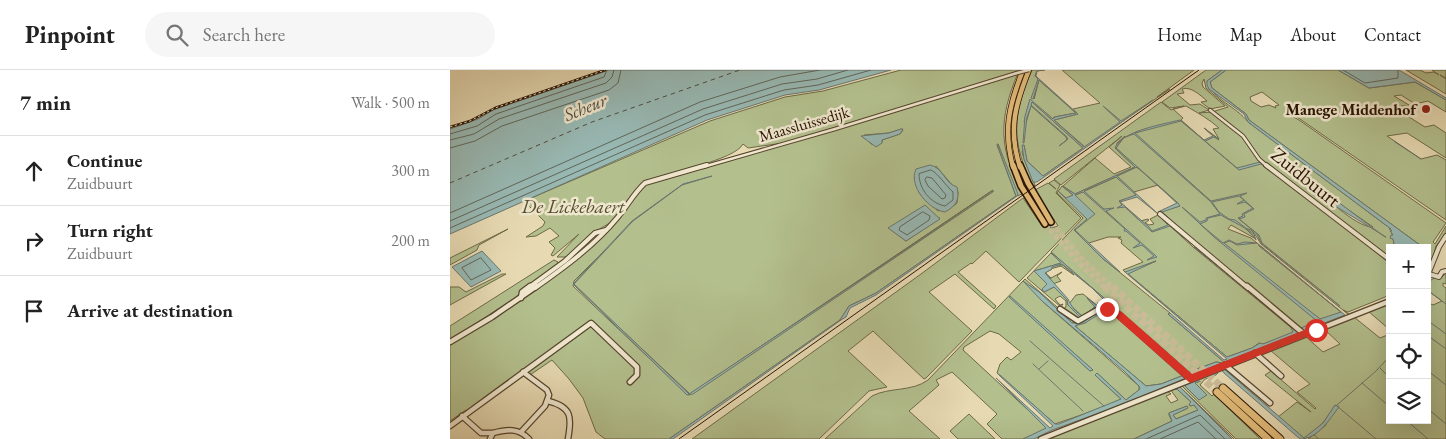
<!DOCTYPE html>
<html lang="en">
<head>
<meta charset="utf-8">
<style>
  :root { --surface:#fff; --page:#f6f6f6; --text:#222; --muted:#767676; --line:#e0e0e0 }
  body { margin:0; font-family:"EB Garamond",serif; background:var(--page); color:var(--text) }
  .controls { position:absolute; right:15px; bottom:15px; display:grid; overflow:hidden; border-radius:0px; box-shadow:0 5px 20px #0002 }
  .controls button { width:45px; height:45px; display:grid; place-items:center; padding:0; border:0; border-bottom:1px solid var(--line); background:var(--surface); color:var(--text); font:25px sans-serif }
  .stop { position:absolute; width:15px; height:15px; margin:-11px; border:4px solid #d93025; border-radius:50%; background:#fff }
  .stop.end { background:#d93025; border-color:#fff; box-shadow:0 1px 5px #0008 }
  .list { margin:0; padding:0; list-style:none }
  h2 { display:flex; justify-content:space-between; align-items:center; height:65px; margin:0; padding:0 20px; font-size:21px }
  h2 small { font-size:16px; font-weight:400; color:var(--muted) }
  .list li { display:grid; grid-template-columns:32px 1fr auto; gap:15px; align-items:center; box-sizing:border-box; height:70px; padding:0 20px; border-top:1px solid var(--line) }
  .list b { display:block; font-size:19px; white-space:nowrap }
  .list p { margin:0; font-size:16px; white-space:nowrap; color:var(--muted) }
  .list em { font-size:16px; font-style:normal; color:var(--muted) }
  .icon { flex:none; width:28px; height:28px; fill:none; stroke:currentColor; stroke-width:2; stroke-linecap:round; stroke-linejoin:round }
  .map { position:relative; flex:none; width:996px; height:369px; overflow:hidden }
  header { display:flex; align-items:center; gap:30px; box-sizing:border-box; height:70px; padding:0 25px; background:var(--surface); border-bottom:1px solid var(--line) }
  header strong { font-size:24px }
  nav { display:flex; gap:28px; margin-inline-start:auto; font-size:18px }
  .search { width:350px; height:45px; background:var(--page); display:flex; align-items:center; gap:12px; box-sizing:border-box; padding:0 18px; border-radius:28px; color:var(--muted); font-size:19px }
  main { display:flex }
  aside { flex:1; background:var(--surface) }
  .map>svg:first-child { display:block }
  .green { fill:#b3c08e; stroke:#6d6947; fill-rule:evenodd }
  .water { fill:#98b9b4; stroke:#6b766c }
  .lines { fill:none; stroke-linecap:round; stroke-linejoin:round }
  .shore { stroke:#60665a; stroke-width:1 }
  .stream { stroke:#6b766c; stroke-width:1 }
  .ferry { stroke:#4f4c3f; stroke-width:1; stroke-dasharray:4.5 4; stroke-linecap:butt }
  .highway-tunnel-far1 { stroke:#cabc98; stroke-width:5; stroke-dasharray:5 2.5; stroke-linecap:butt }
  .highway-tunnel { stroke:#cabc98; stroke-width:7; stroke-dasharray:7 3; stroke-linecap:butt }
  .minor-far2-casing { stroke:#57442d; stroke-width:4.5 }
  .minor-far1-casing { stroke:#57442d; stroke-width:6 }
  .minor-casing { stroke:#57442d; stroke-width:7 }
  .highway-far2-casing { stroke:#271200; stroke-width:6 }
  .highway-far1-casing { stroke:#271200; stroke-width:8 }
  .highway-casing { stroke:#271200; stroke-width:9 }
  .minor-far2 { stroke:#efe7ce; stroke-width:2.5 }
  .minor-far1 { stroke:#efe7ce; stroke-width:4 }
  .minor { stroke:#efe7ce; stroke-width:4.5 }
  .highway-far2 { stroke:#e4bd7a; stroke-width:4.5 }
  .highway-far1 { stroke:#e4bd7a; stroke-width:5 }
  .highway { stroke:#e4bd7a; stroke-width:7 }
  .tram { stroke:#271200; stroke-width:1 }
  .rail-casing { stroke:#271200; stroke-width:2.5 }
  .rail { stroke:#efe7ce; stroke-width:1; stroke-dasharray:2.5; stroke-linecap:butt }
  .minor-bridge-casing { stroke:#57442d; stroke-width:4.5; stroke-linecap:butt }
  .minor-bridge { stroke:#efe7ce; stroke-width:2.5 }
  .route { fill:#d93025 }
  .poi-dot { fill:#8f2418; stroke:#efe7ce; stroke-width:2 }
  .labels { text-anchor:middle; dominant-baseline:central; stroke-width:5; stroke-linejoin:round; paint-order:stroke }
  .far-poi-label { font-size:16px; font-weight:bold; fill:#271200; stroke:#efe7ce; text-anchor:end }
  .far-street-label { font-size:16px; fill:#271200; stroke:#efe7ce }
  .far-water-label { font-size:18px; font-style:italic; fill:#4f4c3f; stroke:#efe7ce }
  .street-label { font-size:20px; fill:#271200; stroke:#efe7ce }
  .park-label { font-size:20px; font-style:italic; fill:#584f32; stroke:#efe7ce }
</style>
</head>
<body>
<header>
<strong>Pinpoint</strong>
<div class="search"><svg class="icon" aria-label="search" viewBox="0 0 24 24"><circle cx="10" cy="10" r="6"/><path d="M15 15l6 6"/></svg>Search here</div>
<nav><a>Home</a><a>Map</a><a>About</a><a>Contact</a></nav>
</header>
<main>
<aside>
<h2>7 min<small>Walk · 500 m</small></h2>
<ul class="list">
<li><svg class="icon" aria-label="ahead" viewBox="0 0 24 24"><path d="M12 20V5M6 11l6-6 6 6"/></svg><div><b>Continue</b><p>Zuidbuurt</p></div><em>300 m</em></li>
<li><svg class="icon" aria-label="right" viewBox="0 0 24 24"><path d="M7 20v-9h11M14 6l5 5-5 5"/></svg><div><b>Turn right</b><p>Zuidbuurt</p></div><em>200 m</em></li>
<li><svg class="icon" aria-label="arrive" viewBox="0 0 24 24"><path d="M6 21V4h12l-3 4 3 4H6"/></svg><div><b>Arrive at destination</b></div></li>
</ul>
</aside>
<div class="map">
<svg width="996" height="369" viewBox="0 0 996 369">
  <rect width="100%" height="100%" fill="#e7dab3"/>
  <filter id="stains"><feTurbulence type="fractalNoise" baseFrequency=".004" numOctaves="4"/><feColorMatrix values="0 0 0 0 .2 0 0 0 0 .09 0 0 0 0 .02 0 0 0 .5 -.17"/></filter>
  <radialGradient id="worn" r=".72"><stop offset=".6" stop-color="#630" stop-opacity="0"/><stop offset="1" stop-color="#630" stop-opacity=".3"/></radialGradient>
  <g class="green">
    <path d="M 451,0 L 575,0 L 333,73 L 298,78 L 293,74 C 285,90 217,103 196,112 C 183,118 178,133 169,144 C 161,154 155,155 145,162 C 135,170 126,179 116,187 L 107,187 L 129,164 L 103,186 L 101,185 L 105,178 L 99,172 L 109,166 L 100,158 L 86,166 L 76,167 L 93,156 L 95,152 L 77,134 L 80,132 L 79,129 L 260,51 L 335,27 L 373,21 Z"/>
    <path d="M 582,0 L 595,0 L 587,1 L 585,6 L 588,9 L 584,29 L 589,10 L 626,43 L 604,47 L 603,49 L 580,30 L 574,52 L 576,53 L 582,32 L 633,78 L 593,106 L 577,91 L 574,75 L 572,82 L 574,89 L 585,115 L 583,117 C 561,71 562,46 582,0 Z"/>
    <path d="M 612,0 L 744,0 L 707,27 L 720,19 L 635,77 L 604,50 L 628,44 L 623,39 L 650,33 Z"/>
    <path d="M 756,0 L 772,0 L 757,11 C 762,29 787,37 798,52 L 941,159 L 945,178 L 942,178 L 939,174 L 941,178 L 940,192 L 900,162 L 940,193 L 940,225 L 898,242 L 893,240 L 899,244 L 940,229 L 899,245 L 811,174 C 807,168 803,158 796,159 L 806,169 L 781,155 L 778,159 L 801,168 L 892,243 L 870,249 L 833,222 L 867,251 L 867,253 L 852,259 L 749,176 L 713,143 L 712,141 L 730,136 L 708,115 L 684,122 L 686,126 L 669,131 L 690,151 L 698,149 L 699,150 L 695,153 L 699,155 L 704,154 L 700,149 L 708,145 L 743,177 L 844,260 L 839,265 L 813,274 L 809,273 L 802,278 L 777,287 L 677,203 L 706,191 L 676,203 L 673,200 L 693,192 L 671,173 L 672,170 L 668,168 L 671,167 L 658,167 L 639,173 L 652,188 L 720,243 L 718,244 L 774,292 L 778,292 L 742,307 L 732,300 L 741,306 L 772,293 L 766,292 L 739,302 C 694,261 647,223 601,182 L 633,148 L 607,123 L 612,116 L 623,125 L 619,128 L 666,107 L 676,115 L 667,106 L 686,97 L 689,99 L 666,78 L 675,66 L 667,73 L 666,79 L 685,97 L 625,124 L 613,116 L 645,88 L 664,104 L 681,97 L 659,77 L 672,66 L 611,115 L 604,109 L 711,32 L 721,40 L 734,36 L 720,38 L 712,32 ZM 754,9 L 756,18 L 778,37 L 762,42 L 749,43 L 759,40 L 750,34 L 740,35 L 727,24 L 734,23 L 732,19 C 741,16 750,25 757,31 L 751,32 L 760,39 L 775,36 L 753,17 L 752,13 ZM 736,36 C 748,43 759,49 769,58 L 763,59 L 769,69 L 754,58 L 764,66 L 755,71 L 731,50 L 733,48 L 723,39 ZM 857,111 L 923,157 C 906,158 870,122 857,111 Z"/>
    <path d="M 776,0 L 888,0 L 919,18 L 965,12 L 996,30 L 996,42 L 978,31 L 965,34 L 951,25 L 944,26 L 959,35 L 945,37 L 955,38 L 946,39 C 951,44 957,46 964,45 L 959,47 L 975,57 L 984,55 L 996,63 L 996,88 L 957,63 L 937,66 L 971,89 L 987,85 L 996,90 L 996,150 L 847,47 L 838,44 L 849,50 L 996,153 L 983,172 L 985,174 L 996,156 L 996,164 L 986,176 L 982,192 L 977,188 L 977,178 L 974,178 L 799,50 L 796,44 L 762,18 L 760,12 ZM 812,22 L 829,35 L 825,36 L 826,38 L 819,35 L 811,37 L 801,31 L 800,27 Z"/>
    <path d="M 956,0 L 970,0 L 976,3 L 984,2 L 989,5 L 982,0 L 996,0 L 996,8 L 990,5 L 996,9 L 996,24 Z"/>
    <path d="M 568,3 C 548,50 549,78 572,124 L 567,126 L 548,74 L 547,75 L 566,126 L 426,223 L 399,236 L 390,250 L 219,369 L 155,369 L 146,362 L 133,328 L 119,309 L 102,290 L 80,305 L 73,300 L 18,341 L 16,340 L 0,351 L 0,274 L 59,238 L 120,195 L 165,151 L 187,121 L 197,113 L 399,56 ZM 451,59 L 453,60 L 450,64 L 432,70 L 432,73 L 421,74 L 414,65 L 439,63 ZM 486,96 L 508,122 L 507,133 L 502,137 L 488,141 L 469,123 ZM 543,120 L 239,325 L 237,324 L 123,216 L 124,211 L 156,179 L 125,212 L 124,215 L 240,324 ZM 490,148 L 456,171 L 439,158 Z"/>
    <path d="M 604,110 L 610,115 L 606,123 L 631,148 L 569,212 L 536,181 L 522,194 L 521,193 L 508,202 L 546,236 L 544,239 L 505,204 L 479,222 L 522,261 L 476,308 L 474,309 L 423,261 L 398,281 L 437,317 L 419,321 L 369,369 L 242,369 L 471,204 L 573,128 L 592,156 L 599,155 L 601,158 L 608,156 L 585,120 L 598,113 L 606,119 L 599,113 Z"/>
    <path d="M 58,159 L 29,175 L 27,180 L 0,195 L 0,188 Z"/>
    <path d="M 601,183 L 612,193 L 604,195 L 613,195 L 624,205 L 611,196 L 593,201 L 593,202 L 601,209 L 595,202 L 602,199 L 595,203 L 601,208 L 612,202 L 607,206 L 611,211 L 600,215 L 586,202 L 601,196 L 584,201 L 597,214 L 592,219 L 594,222 L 604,217 L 617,230 L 618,235 L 630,247 L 635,247 L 647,236 L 637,228 L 645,237 L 632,246 L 619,234 L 626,225 L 633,224 L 648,236 L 631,250 L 613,239 L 616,237 L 616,231 L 610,226 L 605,229 L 610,235 L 613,234 L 611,237 L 577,208 Z"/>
    <path d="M 104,190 L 108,192 L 106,197 L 70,223 L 65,228 L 0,270 L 0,256 Z"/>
    <path d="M 996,203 L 996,214 L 993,213 L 993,216 L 996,218 L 996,369 L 858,369 L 875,356 L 886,335 L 873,353 L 855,369 L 828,347 L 847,332 L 861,342 L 815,305 L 821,301 L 865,339 L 866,338 L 847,322 L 860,314 L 820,280 L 855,266 L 873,282 L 890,274 L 874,259 L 904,247 L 930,268 L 940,264 L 940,350 L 977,350 L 977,232 L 983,235 L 992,231 L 977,220 L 977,213 L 984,208 L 991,208 Z"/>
    <path d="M 52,204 L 56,204 L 0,235 L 0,217 L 9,217 L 16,222 Z"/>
    <path d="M 575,209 L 623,251 C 641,256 642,232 664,242 L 702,274 C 691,268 663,235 650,240 C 639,245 635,254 622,253 L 589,222 L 580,216 L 592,231 L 689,316 L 689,320 L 676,330 L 647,303 L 645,305 L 671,329 L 657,336 L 605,354 L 547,303 L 550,294 L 557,287 L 561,290 L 571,282 L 549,264 L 540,261 L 514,277 L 513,280 L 591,352 L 596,358 L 593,361 L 573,369 L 552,369 L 537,354 L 547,344 L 502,302 L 486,310 L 489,315 L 459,341 L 490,369 L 375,369 L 422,326 C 439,317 462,322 478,310 ZM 559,226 L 643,300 L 640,301 Z"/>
    <path d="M 940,232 L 940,260 L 918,241 Z"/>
    <path d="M 651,241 L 662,243 L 729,301 L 731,301 L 737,308 L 684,330 L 736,307 L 734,305 L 711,314 L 696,316 L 624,255 L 635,253 Z"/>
    <path d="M 751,306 L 737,316 L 749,330 L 745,313 L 755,309 L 750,315 L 762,326 L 764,324 L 810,369 L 786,369 L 732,316 L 731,314 Z"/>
    <path d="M 728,315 L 784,369 L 729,316 L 722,319 L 727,319 L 741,332 L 739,334 L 740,336 L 744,335 L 748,340 L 726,349 L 723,345 L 738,338 L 737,336 L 719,343 L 719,345 L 722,351 L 684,369 L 600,369 L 629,355 L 716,320 L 721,324 L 716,326 L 721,333 L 728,330 L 720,319 Z"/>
    <path d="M 519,344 L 545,369 L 508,369 L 500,361 Z"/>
  </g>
  <g class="water">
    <path d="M 159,0 L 441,0 L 369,20 L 335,25 L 257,50 L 0,164 L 0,59 L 28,49 L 43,40 Z"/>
    <path d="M 772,0 L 776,0 L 760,12 L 762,18 L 796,44 L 799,50 L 974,178 L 945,178 L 943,169 L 940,168 L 941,165 L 943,165 L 940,161 L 942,161 L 939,159 L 941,159 L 798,52 L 794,44 L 759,19 L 757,15 L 757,11 Z"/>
    <path d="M 888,0 L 949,0 L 996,28 L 996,30 L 965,12 L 919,18 Z"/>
    <path d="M 587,1 L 586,6 L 588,8 L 628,44 L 604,50 L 634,77 L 670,52 L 653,36 L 671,51 L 703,30 L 587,112 L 583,112 L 574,89 L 572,75 L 574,75 L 577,91 L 593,106 L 633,78 L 582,32 L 581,35 L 616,66 L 618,69 L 609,76 L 617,70 L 616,67 L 581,36 L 577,47 L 574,73 L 573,73 L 575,46 L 580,29 L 603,49 L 605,47 L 626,43 L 589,10 L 583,29 L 581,28 L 588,9 L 585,6 Z"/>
    <path d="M 730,50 L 754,70 L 763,66 L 755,59 L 769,70 L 764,67 L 755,71 L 787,98 L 810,92 L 850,124 L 811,94 L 789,100 L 731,51 L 685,63 L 761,131 L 797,123 L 790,126 L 804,139 L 794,144 L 795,147 L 789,149 L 809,165 L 812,173 L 890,236 L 811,173 L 807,164 L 788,148 L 793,146 L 792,144 L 803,138 L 795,132 L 787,134 L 794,130 L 789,126 L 762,132 L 769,142 L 779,149 L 785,150 L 804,164 L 806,170 C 798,156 783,153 771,145 L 758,148 L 757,151 L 750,154 L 773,173 L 779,170 L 787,174 L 795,172 L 807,173 L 787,175 L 780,171 L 774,173 L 870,249 L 891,242 L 808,175 L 895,245 L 774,292 L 718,244 L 720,243 L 774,290 L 777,289 L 675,202 L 706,191 L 678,204 L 777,287 L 802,278 L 810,273 L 813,274 L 843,262 L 840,256 L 744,177 L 824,240 L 749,175 L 851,258 L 867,251 L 764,167 L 732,137 L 750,152 L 756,150 L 756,148 L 770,144 L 760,131 L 684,64 L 673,68 L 666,78 L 728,133 L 730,136 L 712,142 L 746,173 L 710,141 L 727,133 L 687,97 L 667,106 L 707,143 L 687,127 L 670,132 L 699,157 L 702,161 L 718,155 L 709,146 L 742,174 L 720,156 L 702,162 L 675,137 L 667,138 L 672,135 L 669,131 L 686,125 L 666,107 L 634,121 L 654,139 L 664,138 L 656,141 L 707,187 L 697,190 L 704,186 L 692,175 L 683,178 L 690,173 L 676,161 L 674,161 L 675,159 L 633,122 L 625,125 L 645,144 L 625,160 L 670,202 L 652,188 L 624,160 L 637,149 L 608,121 L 616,128 L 623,125 L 612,116 L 625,124 L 685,97 L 665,78 C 671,61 714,54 730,50 Z"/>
    <path d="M 451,59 L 453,59 L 450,64 L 432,70 L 432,73 L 426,77 L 411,66 L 439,63 Z"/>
    <path d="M 547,74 L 548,74 L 568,124 L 567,126 L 426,225 L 400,238 L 396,247 L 391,250 L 223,369 L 219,369 L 390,250 L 399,236 L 426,223 L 566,126 Z"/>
    <path d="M 480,95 C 494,98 494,113 507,117 C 510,130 506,136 495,142 C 479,140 458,116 466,99 Z"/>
    <path d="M 262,106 L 232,115 L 183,151 L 124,214 L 239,324 L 544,121 L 243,324 L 237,325 L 123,214 L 182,151 L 233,114 Z"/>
    <path d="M 856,108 L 935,167 L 936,167 L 877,131 Z"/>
    <path d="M 475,135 L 490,149 L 456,171 L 438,158 Z"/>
    <path d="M 32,181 L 51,201 L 21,217 L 2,197 Z"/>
    <path d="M 601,182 C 647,223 694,261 739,302 L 766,292 L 772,293 L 740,306 L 665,240 C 659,236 653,237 647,233 L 654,236 L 658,234 L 642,218 L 612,194 L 602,197 L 602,199 L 595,203 L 618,229 C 621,236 626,243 633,246 L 645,237 L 637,228 L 647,236 L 635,247 L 630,247 L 618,235 L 617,230 L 604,217 L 594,222 L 592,219 L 597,214 L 584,201 L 611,193 Z"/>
    <path d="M 573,211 L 589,222 L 622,253 L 632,253 L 653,239 L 662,242 L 701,275 L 662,243 L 654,241 L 635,253 L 625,256 L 696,316 L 711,314 L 734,305 L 736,308 L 666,337 L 602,360 L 584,369 L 573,369 L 596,358 L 546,308 L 600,358 L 603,356 L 549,305 L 550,305 L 605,354 L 609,354 L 671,329 L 645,305 L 647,303 L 676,330 L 690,319 L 689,316 L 674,301 L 592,231 Z"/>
    <path d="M 560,226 L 643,300 L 640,301 L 559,227 Z"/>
    <path d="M 773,298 L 854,368 L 873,353 L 885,335 L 889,337 C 879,350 868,369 850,369 L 774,303 L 771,299 Z"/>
    <path d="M 766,301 L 768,303 L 766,305 L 745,313 L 757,325 L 749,330 L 735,316 L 734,313 Z"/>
    <path d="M 729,316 L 782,369 L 684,369 L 722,351 L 719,343 L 737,336 L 738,338 L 723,345 L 726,349 L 748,340 L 744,335 L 741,336 L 739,334 L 741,332 L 727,319 L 722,319 Z"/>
  </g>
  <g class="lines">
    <g class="shore">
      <path d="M 893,0 L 915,13 L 948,8 L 948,0"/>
      <path d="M 0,64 L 27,56 L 46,44 L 154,7 L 157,0"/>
      <path d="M 0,70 L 24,64 L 49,49 L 156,13 L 162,7 L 164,0"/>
      <path d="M 0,78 L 25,71 L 52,56 L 159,20 L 168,13 L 171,0"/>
      <path d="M 481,100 C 488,103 496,116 503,122 L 503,130 L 495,136 C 480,133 469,119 469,104 Z"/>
      <path d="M 477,107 L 482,108 L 496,125 L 495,128 L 492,129 L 478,116 L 475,110 Z"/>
      <path d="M 473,142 L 480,146 L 479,150 L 457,165 L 449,160 L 450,157 Z"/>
      <path d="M 0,143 L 250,32 L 330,7 L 370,0"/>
      <path d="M 0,151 L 253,39 L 332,14 L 367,9 L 398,0"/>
      <path d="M 0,158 L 255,45 L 334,20 L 368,15 L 421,0"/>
      <path d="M 31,188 L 41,200 L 21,210 L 12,198 Z"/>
      <path d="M 696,369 L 750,345 L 775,369"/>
      <path d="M 710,369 L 748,352 L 766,369"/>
    </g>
    <g class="stream">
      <path d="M 945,72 L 971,89"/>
      <path d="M 977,220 L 996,234"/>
      <path d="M 977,253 L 981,253 L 996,264"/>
      <path d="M 977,265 L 996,279"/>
      <path d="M 580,271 L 654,336"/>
      <path d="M 583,294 L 633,341"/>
      <path d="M 930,298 L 940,308"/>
      <path d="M 589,299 L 598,291"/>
      <path d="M 977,300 L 996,315"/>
      <path d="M 912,313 L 940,337"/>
      <path d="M 887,335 L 926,301 L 940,286"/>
      <path d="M 887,336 L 926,369"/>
      <path d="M 977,338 L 996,354"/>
      <path d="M 956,350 L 978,369"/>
      <path d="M 864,365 L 869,369"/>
    </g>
    <path class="ferry" d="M 0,113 L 142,52 L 290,0"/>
    <g class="highway-tunnel-far1">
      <path d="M 601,152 L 632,189 L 663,218"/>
      <path d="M 595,154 L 626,190 L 655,218"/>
    </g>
    <g class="highway-tunnel">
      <path d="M 654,216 L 767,322"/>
      <path d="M 662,216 L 773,318"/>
    </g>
    <defs>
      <g id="minor-far2">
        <path d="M 760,40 L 793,66 L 809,89 L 818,97"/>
        <path d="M 253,97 L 385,59 L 567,3"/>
      </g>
      <g id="minor-far1">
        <path d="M 816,95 L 940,190"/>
        <path d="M 710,144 L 798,218"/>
        <path d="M 979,204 L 989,207 L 992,202 L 996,201"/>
        <path d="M 977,207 L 989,177 L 996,166"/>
        <path d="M 78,218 L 115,191 L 145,163 L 156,160"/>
        <path d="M 85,218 C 115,197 145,175 168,147 C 178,135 184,123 195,113 L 257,95"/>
      </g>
      <g id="minor">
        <path d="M 797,216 L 854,264"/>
        <path d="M 71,228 L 72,222 L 80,216"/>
        <path d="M 610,239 L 628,251 L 651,238 L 665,242 L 740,309"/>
        <path d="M 0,272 L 42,247 L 87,216"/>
        <path d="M 805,283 L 831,306"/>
        <path d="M 775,295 L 820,333"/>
        <path d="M 98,331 C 122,337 122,347 118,369"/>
        <path d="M 12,346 L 31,363 L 43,363"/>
        <path d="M 0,356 L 141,253 L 187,297 L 187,305 L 180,312"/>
        <path d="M 71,362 L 95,336 L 99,325 L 97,320 L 73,302"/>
        <path d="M 40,369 L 43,363 C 57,359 69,358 79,369"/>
        <path d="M 591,369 L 940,231"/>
      </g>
      <g id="highway-far2">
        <path d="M 563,97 C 553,60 559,35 573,0"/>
        <path d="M 570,97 C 558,60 565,35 579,0"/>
      </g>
      <g id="highway-far1">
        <path d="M 563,95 L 571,116 L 595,154"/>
        <path d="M 570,95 L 578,113 L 601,152"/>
      </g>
      <g id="highway">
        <path d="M 773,318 L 830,369"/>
        <path d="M 767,322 L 818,369"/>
      </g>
    </defs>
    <use href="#minor-far2" class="minor-far2-casing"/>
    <use href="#minor-far1" class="minor-far1-casing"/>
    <use href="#minor" class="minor-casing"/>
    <use href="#highway-far2" class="highway-far2-casing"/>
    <use href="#highway-far1" class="highway-far1-casing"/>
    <use href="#highway" class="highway-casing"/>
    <use href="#minor-far2" class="minor-far2"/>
    <use href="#minor-far1" class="minor-far1"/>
    <use href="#minor" class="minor"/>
    <use href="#highway-far2" class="highway-far2"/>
    <use href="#highway-far1" class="highway-far1"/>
    <use href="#highway" class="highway"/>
    <path class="tram" d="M 229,369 L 749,0"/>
    <defs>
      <path id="rail" d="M 0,57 L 20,51 L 45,38 L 155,0"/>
    </defs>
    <use href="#rail" class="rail-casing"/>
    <use href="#rail" class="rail"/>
    <defs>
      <path id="minor-bridge" d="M 567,3 L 579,0"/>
    </defs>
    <use href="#minor-bridge" class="minor-bridge-casing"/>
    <use href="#minor-bridge" class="minor-bridge"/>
  </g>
  <path class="route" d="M 657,235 L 672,242 L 742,304 L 862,257 L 866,256 L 870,260 L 869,262 L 740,313 L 665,247 L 652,239 Z"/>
  <circle class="poi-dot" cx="976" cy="39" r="5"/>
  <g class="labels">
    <g class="far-poi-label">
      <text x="966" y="39">Manege Middenhof</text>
    </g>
    <g class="far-street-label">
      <text transform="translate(354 54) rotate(-16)">Maassluissedijk</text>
    </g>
    <g class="far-water-label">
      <text transform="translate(135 37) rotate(-22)">Scheur</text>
    </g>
    <g class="street-label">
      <text transform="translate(856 107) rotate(39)">Zuidbuurt</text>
    </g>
    <g class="park-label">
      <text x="123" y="136">De Lickebaert</text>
    </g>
  </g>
  <rect width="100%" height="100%" filter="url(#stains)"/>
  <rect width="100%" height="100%" fill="url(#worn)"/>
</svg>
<div class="controls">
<button>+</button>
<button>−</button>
<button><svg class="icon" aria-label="locate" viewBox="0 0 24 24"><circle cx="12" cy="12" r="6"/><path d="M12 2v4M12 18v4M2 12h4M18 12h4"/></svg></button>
<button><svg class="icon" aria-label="layers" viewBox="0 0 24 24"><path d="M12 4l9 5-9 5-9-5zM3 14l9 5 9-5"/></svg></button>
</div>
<div class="stop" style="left:866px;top:260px"></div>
<div class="stop end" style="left:657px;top:239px"></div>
</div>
</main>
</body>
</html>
